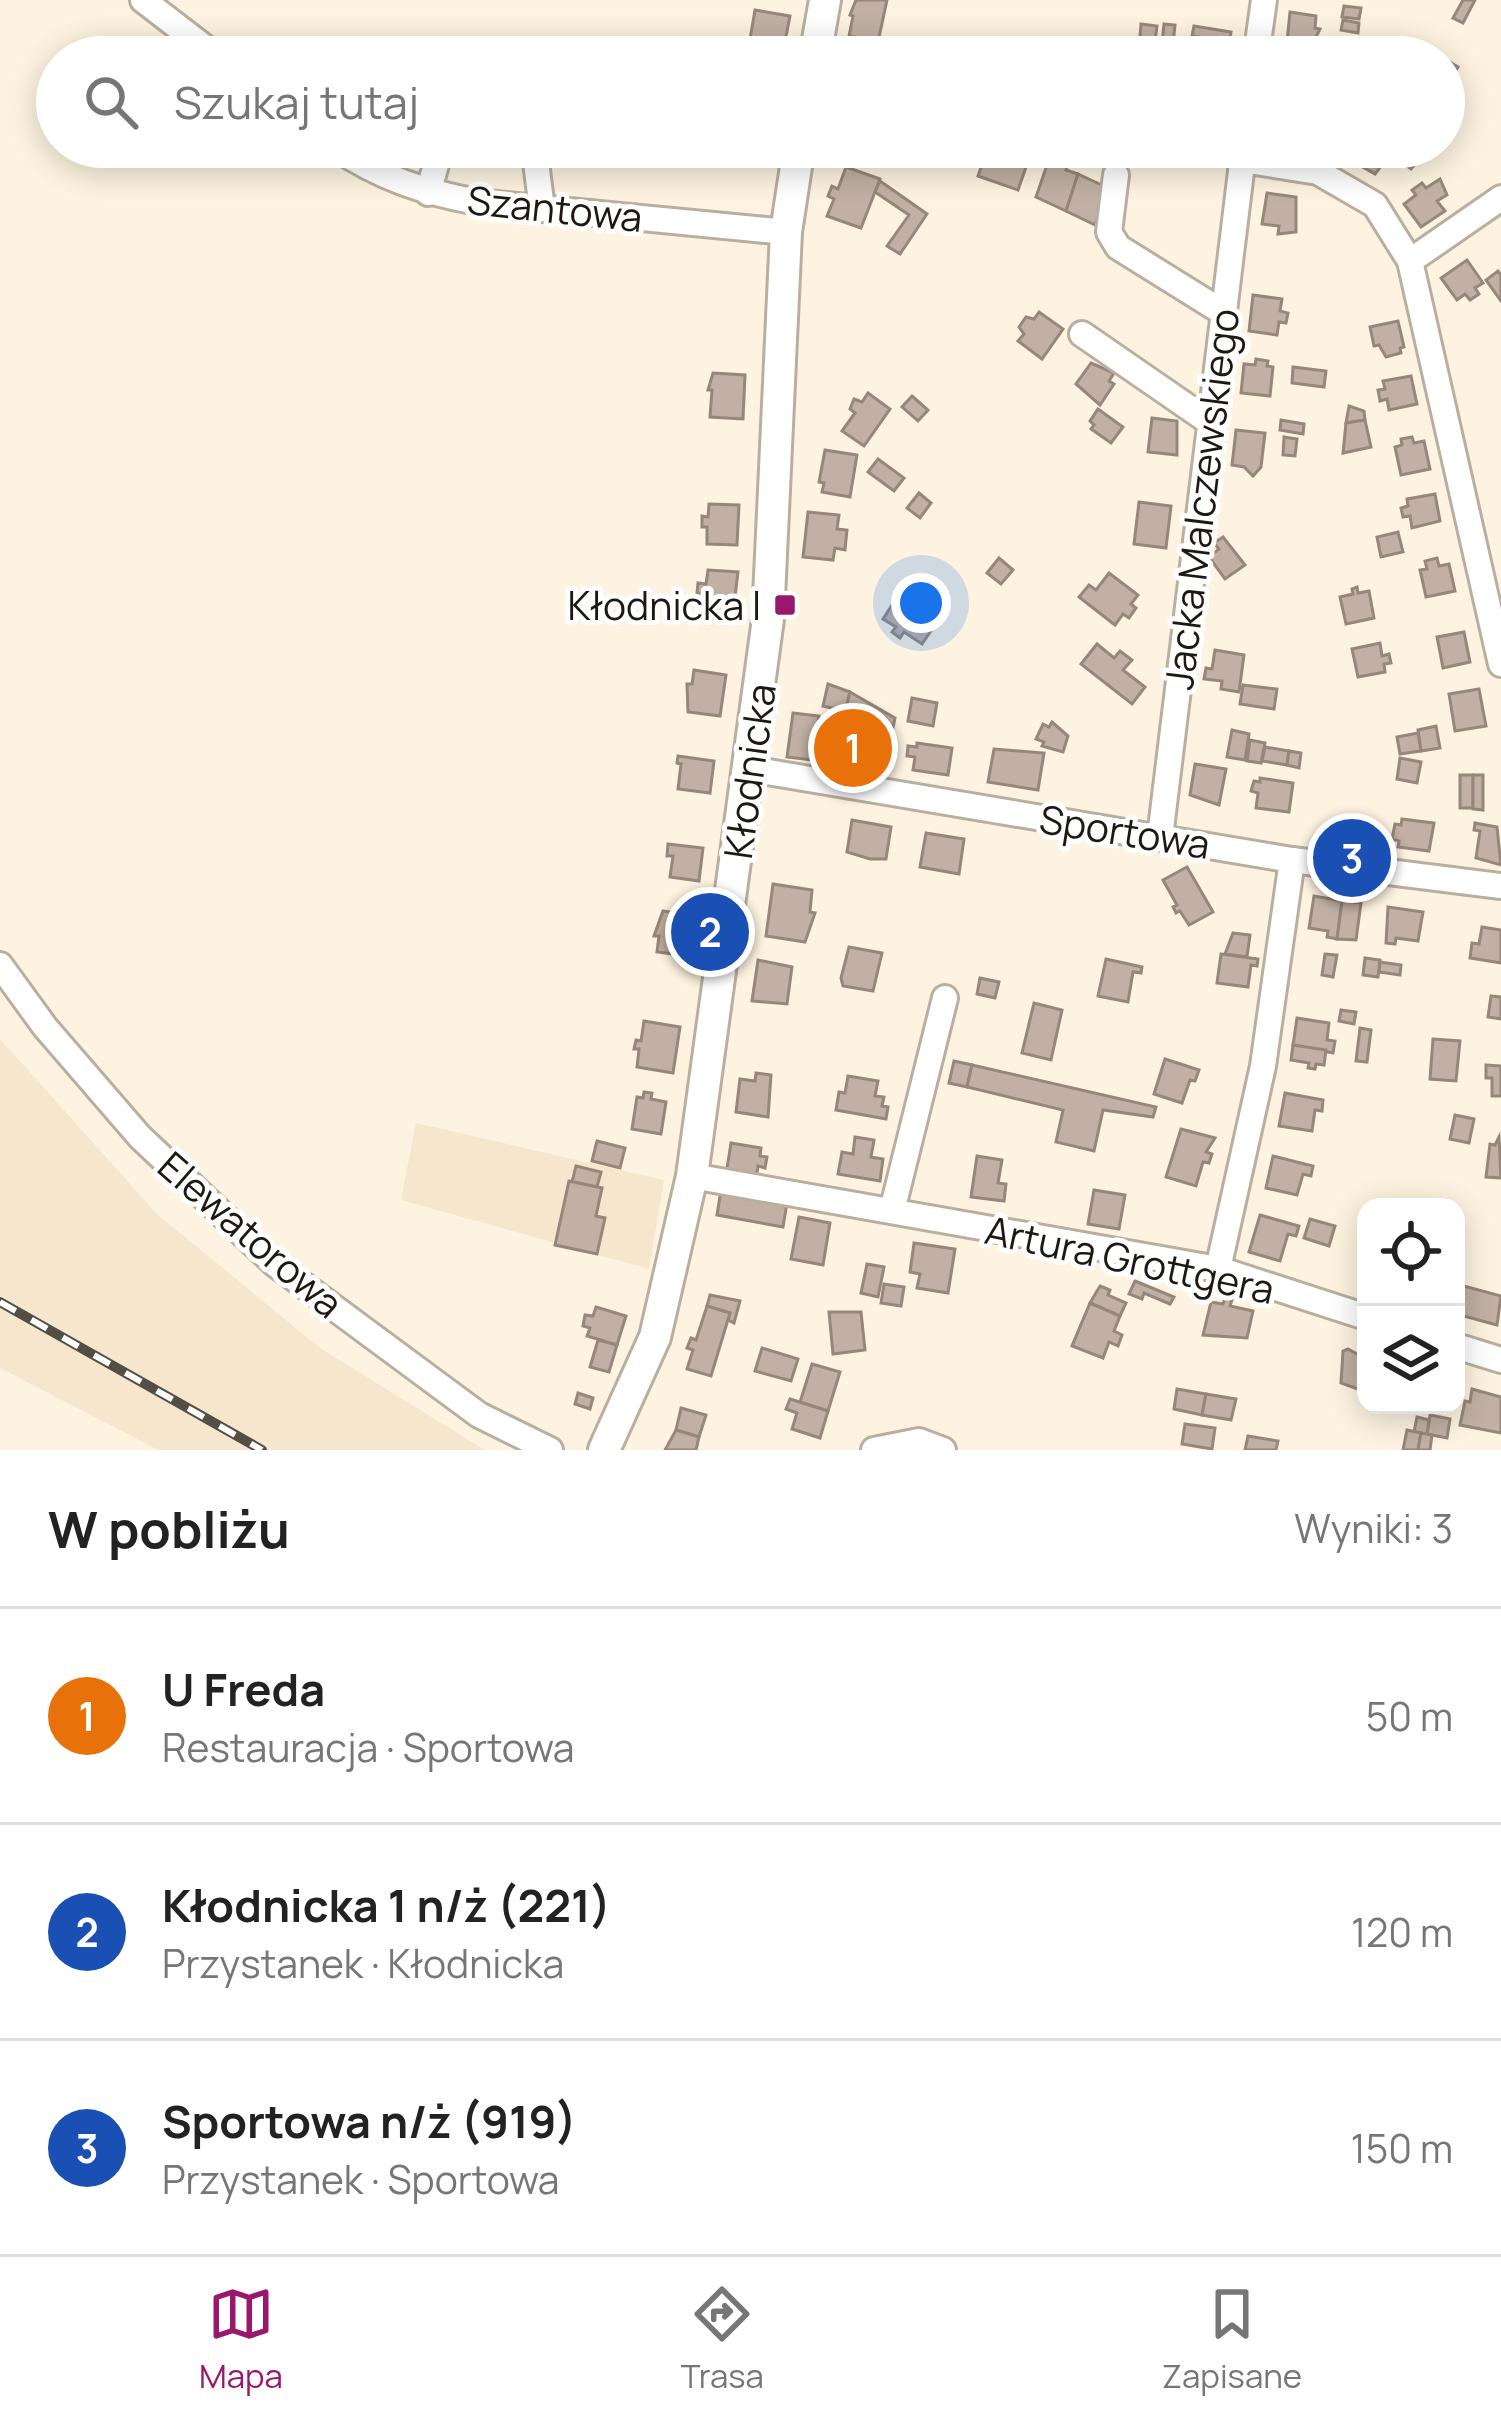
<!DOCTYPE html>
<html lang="pl">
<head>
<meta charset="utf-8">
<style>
  :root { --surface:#fff; --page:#f6f6f6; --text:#222; --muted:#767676; --line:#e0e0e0; --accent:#99186e }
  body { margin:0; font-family:Manrope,sans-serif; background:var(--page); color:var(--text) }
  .controls { position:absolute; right:36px; bottom:36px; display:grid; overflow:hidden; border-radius:24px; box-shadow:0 6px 30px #0003 }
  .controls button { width:108px; height:108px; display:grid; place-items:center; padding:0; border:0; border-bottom:3px solid var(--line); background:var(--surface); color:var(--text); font:60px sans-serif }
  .you { position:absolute; left:921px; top:603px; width:42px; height:42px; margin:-30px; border:9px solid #fff; border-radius:50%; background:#1a73e8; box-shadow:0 0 0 18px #1a73e833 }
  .badge { display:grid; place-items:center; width:78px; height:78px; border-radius:50%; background:var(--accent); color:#fff; font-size:39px; font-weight:700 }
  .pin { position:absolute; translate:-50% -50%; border:6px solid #fff; box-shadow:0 3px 12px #0006 }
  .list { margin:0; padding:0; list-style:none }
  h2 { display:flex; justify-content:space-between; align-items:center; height:156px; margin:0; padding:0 48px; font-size:51px }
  h2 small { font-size:39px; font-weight:400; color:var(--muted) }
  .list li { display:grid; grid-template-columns:78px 1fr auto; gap:36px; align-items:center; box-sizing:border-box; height:216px; padding:0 48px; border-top:3px solid var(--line) }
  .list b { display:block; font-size:45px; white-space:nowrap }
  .list p { margin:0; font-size:39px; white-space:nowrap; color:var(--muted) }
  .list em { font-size:39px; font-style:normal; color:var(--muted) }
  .icon { flex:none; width:66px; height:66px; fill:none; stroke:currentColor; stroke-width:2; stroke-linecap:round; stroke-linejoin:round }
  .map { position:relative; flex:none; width:1501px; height:1450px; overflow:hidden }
  .search { position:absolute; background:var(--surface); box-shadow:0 6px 30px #0003; left:36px; right:36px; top:36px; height:132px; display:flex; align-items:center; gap:30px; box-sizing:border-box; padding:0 42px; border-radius:66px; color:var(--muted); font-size:45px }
  .sheet { height:804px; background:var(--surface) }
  nav { display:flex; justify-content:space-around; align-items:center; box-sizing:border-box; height:168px; border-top:3px solid var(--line); background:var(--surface); font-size:33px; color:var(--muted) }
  nav a { display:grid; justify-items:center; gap:6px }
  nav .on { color:var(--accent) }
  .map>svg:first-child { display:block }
  .built { fill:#f5e6cd }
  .building { fill:#c1b0a3; stroke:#97877a; stroke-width:3 }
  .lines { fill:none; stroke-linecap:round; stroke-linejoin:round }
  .minor-casing { stroke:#baaf9e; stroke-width:30 }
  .major-casing { stroke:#baaf9e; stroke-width:36 }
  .minor { stroke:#fff; stroke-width:24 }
  .major { stroke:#fff; stroke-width:30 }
  .rail-casing { stroke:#544f45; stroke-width:10 }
  .rail { stroke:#fff; stroke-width:6; stroke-dasharray:18; stroke-linecap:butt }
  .poi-dot { fill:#99186e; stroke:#fff; stroke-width:4.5 }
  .labels { text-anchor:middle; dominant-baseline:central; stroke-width:10; stroke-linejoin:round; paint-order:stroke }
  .street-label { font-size:39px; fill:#1d1912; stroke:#fff }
  .poi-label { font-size:39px; fill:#1d1912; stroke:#fff; text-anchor:end }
</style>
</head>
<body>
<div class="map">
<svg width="1501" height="1450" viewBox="0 0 1501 1450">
  <rect width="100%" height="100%" fill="#fef3e0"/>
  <g class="built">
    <path d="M 0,1039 L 157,1214 L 320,1348 L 485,1450 L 158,1450 L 0,1368 Z"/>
    <path d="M 416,1123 L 664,1180 L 649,1269 L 401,1200 Z"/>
  </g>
  <g class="building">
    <path d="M 856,0 L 887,0 L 878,42 L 849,36 L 853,16 L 850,15 Z"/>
    <path d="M 1463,0 L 1475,0 L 1463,23 L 1453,18 Z"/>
    <path d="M 1344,6 L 1361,8 L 1359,19 L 1342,17 Z"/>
    <path d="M 755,10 L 790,16 L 782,57 L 747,57 Z"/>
    <path d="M 1290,12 L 1316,16 L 1315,28 L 1320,29 L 1312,45 L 1287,42 Z"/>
    <path d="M 1343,20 L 1359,23 L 1358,33 L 1341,30 Z"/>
    <path d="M 1141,24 L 1157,26 L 1154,49 L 1139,47 Z"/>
    <path d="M 1164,24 L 1175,25 L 1173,44 L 1162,43 Z"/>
    <path d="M 1194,26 L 1231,32 L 1227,57 L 1196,56 L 1199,37 L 1192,36 Z"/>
    <path d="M 1445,59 L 1458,67 L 1448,83 L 1444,81 Z"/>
    <path d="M 837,147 L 867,147 L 863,160 L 836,151 Z"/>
    <path d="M 988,147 L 1033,147 L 1018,190 L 978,176 Z"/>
    <path d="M 1183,147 L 1216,147 L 1215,158 L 1206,157 L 1205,163 L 1191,161 L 1192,155 L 1182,154 Z"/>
    <path d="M 1350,147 L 1390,147 L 1388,151 L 1391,153 L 1375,174 L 1345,157 Z"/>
    <path d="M 1413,150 L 1421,157 L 1411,169 L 1403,163 Z"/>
    <path d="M 1049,159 L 1068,165 L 1066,170 L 1078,174 L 1066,211 L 1036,197 Z"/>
    <path d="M 846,167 L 880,179 L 861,228 L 827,216 L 834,199 L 828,196 L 832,186 L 838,189 Z"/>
    <path d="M 1078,174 L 1108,188 L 1095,225 L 1066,211 Z"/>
    <path d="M 1440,179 L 1447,195 L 1437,201 L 1445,211 L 1421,227 L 1404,204 L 1416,195 L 1412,190 L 1422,183 L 1426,188 Z"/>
    <path d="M 880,181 L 927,214 L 900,254 L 887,246 L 909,215 L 875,192 Z"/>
    <path d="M 1267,193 L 1296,197 L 1296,232 L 1278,234 L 1279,226 L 1262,224 Z"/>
    <path d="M 1467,260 L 1483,283 L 1475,288 L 1479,294 L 1470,300 L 1465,294 L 1457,300 L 1441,278 Z"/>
    <path d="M 1498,271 L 1501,275 L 1501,301 L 1486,280 Z"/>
    <path d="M 1253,295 L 1282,299 L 1280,311 L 1288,313 L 1286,323 L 1279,322 L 1277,335 L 1249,331 Z"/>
    <path d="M 1039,312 L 1063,329 L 1042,359 L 1018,341 L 1024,334 L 1019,327 L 1026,317 L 1034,319 Z"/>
    <path d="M 1398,321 L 1404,347 L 1400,348 L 1401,353 L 1386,357 L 1379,345 L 1374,346 L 1370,327 Z"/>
    <path d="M 1256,359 L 1268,361 L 1267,366 L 1273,367 L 1270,396 L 1241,393 L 1244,364 L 1255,365 Z"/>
    <path d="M 1091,363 L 1114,373 L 1109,381 L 1114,384 L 1100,405 L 1076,384 Z"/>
    <path d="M 1293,367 L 1326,371 L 1324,387 L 1292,383 Z"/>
    <path d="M 713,373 L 745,375 L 743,419 L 710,417 L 712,390 L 708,390 Z"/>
    <path d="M 1411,376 L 1417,404 L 1389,410 L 1387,399 L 1380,401 L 1378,390 L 1385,389 L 1383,381 Z"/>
    <path d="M 868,393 L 890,409 L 864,446 L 842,431 L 855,413 L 850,409 L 854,399 L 862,402 Z"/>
    <path d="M 912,396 L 928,410 L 918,421 L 902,407 Z"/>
    <path d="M 1349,406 L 1364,411 L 1365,420 L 1346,423 Z"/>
    <path d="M 1098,409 L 1123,427 L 1111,443 L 1091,429 L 1094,425 L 1090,421 Z"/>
    <path d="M 1152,418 L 1177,421 L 1177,455 L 1148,452 Z"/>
    <path d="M 1281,420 L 1304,424 L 1303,434 L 1280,430 Z"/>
    <path d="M 1365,420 L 1371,447 L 1343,453 L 1346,423 Z"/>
    <path d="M 1236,430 L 1265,433 L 1261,467 L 1253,476 L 1244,467 L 1232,465 Z"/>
    <path d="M 1284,437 L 1297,439 L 1295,456 L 1283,455 Z"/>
    <path d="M 1412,437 L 1414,443 L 1424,441 L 1430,469 L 1401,475 L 1395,447 L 1402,445 L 1401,439 Z"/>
    <path d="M 825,450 L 857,455 L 850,497 L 822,492 L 824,483 L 819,482 Z"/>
    <path d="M 878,459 L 904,478 L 894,491 L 868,472 Z"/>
    <path d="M 919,493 L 931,503 L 920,518 L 907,508 Z"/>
    <path d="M 1435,494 L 1440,521 L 1412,528 L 1410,516 L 1403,517 L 1401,508 L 1408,506 L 1407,499 Z"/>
    <path d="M 1139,502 L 1171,506 L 1166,548 L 1134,544 Z"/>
    <path d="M 709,504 L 739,505 L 737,545 L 707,544 L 707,527 L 702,527 L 702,516 L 708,517 Z"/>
    <path d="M 808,512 L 839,515 L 837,529 L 847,530 L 845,550 L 835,548 L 833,560 L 803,557 Z"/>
    <path d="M 1398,532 L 1403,552 L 1381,557 L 1377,537 Z"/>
    <path d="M 1223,537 L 1245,565 L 1225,579 L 1209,557 L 1219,549 L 1214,543 Z"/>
    <path d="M 999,558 L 1013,570 L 1001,584 L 987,573 Z"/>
    <path d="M 1437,558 L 1439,566 L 1449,564 L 1455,591 L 1426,597 L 1420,570 L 1427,569 L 1425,561 Z"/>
    <path d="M 708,570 L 738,572 L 733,613 L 703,609 L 705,593 L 697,593 L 698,583 L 706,584 Z"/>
    <path d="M 1109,573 L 1138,595 L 1131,604 L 1136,608 L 1129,618 L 1123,614 L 1115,625 L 1079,597 L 1089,585 L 1096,590 Z"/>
    <path d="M 1357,587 L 1358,593 L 1369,591 L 1374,618 L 1346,624 L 1340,597 L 1353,594 L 1352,589 Z"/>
    <path d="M 897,597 L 937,622 L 922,644 L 904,632 L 900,638 L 892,632 L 896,627 L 883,619 Z"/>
    <path d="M 1464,632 L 1470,662 L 1443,668 L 1437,637 Z"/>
    <path d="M 1380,643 L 1382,656 L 1389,654 L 1391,663 L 1384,664 L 1385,672 L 1358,677 L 1352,649 Z"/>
    <path d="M 1097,644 L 1114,658 L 1120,651 L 1132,660 L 1123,670 L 1145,687 L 1132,704 L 1081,664 Z"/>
    <path d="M 1215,650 L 1244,655 L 1239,692 L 1221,689 L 1222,681 L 1204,679 L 1206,668 L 1212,669 Z"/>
    <path d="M 694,670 L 726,675 L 720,716 L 688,712 L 687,684 L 692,684 Z"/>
    <path d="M 828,684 L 850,692 L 845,711 L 823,706 Z"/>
    <path d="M 1243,685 L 1277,689 L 1274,709 L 1240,704 Z"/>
    <path d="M 1479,689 L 1486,726 L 1455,731 L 1449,694 Z"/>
    <path d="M 850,692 L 895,718 L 885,766 L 847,759 L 845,769 L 826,765 L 831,744 L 837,745 Z"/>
    <path d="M 912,698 L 937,703 L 933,726 L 908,721 Z"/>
    <path d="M 793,713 L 819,716 L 813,760 L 787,757 Z"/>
    <path d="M 1052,722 L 1068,736 L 1063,752 L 1042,746 L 1044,742 L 1036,739 L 1043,724 L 1049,727 Z"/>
    <path d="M 1436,726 L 1440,748 L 1421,751 L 1418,730 Z"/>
    <path d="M 1232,730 L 1249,734 L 1245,760 L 1227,757 Z"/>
    <path d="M 1418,733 L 1421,751 L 1400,754 L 1397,737 Z"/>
    <path d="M 1250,740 L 1265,743 L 1261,763 L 1247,761 Z"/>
    <path d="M 917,743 L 952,748 L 948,775 L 913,770 L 915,757 L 907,756 L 908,746 L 917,747 Z"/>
    <path d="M 1265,747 L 1289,751 L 1287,765 L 1262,761 Z"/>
    <path d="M 994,749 L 1044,753 L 1038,790 L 988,782 Z"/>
    <path d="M 1289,751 L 1301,753 L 1299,768 L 1287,765 Z"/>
    <path d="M 678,756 L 714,761 L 710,793 L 678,789 L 681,764 L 677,763 Z"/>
    <path d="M 1400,758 L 1421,762 L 1417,783 L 1397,779 Z"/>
    <path d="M 1195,764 L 1226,769 L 1219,805 L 1190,795 Z"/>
    <rect x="1460" y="775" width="13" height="33"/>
    <path d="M 1473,775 L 1483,775 L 1483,810 L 1473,809 Z"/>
    <path d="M 1260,778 L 1293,783 L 1289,812 L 1256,808 L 1258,793 L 1251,791 L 1254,781 L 1260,782 Z"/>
    <path d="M 1402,819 L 1434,823 L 1429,851 L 1398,847 L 1399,841 L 1392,839 L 1395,824 L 1401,825 Z"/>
    <path d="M 852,820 L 891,827 L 886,859 L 870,859 L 847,852 Z"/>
    <path d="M 1475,823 L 1497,827 L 1501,865 L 1476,858 L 1480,831 L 1474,830 Z"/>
    <path d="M 926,833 L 964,839 L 959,874 L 920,867 Z"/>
    <path d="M 668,844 L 703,848 L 699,881 L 670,877 L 673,856 L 667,856 Z"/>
    <path d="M 1187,867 L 1213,912 L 1189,925 L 1180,911 L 1176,913 L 1173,907 L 1177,905 L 1163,880 Z"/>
    <path d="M 773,884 L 812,890 L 810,912 L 815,913 L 805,942 L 766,936 Z"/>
    <path d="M 1314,896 L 1342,901 L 1337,939 L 1327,937 L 1328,931 L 1309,928 Z"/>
    <path d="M 1342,901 L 1361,903 L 1356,940 L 1337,939 Z"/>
    <path d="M 1388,907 L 1423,912 L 1418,941 L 1396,938 L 1395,944 L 1386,943 Z"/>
    <path d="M 663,911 L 695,915 L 690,956 L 657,952 L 659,936 L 654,936 Z"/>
    <path d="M 1482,927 L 1501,930 L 1501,963 L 1470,958 L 1472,943 L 1479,944 Z"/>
    <path d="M 1233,933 L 1250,935 L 1247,957 L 1225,954 Z"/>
    <path d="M 849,947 L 882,953 L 873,991 L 843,986 L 841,978 Z"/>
    <path d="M 1221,954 L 1258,959 L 1257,966 L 1251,965 L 1248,987 L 1217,983 Z"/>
    <path d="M 1325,954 L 1337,955 L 1333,977 L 1322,975 Z"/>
    <path d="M 1365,958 L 1380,960 L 1378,977 L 1363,975 Z"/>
    <path d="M 1106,959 L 1142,967 L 1141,973 L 1133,972 L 1128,1002 L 1098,996 Z"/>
    <path d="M 758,960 L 792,967 L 787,1004 L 752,1001 Z"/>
    <path d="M 1380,962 L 1401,965 L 1400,975 L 1379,972 Z"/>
    <path d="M 980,978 L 999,982 L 995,998 L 977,994 Z"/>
    <path d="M 1491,996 L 1501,997 L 1501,1019 L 1488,1017 Z"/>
    <path d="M 1034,1003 L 1062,1010 L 1051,1060 L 1022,1053 Z"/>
    <path d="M 1341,1010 L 1356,1012 L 1354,1024 L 1339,1021 Z"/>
    <path d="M 1297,1018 L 1329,1023 L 1327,1040 L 1335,1041 L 1333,1053 L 1293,1045 Z"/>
    <path d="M 644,1021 L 680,1027 L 673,1073 L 637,1067 L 639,1049 L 634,1049 L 636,1040 L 641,1041 Z"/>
    <path d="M 1360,1028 L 1371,1030 L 1367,1062 L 1356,1061 Z"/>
    <path d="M 1433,1039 L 1460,1041 L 1456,1081 L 1430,1079 Z"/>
    <path d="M 1293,1045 L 1326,1050 L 1324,1065 L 1316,1064 L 1315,1069 L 1308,1068 L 1309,1063 L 1291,1060 Z"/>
    <path d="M 1165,1059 L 1199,1070 L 1195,1081 L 1190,1080 L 1182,1103 L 1154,1094 Z"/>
    <path d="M 954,1061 L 972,1065 L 967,1087 L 949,1083 Z"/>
    <path d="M 972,1065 L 1156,1107 L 1153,1117 L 1103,1110 L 1094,1151 L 1056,1142 L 1063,1110 L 967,1087 Z"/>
    <path d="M 1486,1065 L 1501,1066 L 1501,1096 L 1492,1096 L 1492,1078 L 1486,1078 Z"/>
    <path d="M 756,1073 L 771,1075 L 768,1117 L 736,1112 L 740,1079 L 755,1081 Z"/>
    <path d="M 848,1076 L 878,1081 L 875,1096 L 884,1097 L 882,1106 L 888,1107 L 886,1119 L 836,1110 L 839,1092 L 845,1093 Z"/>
    <path d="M 644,1092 L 652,1093 L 651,1099 L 666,1102 L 661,1134 L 632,1129 L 637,1097 L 643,1098 Z"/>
    <path d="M 1285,1093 L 1323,1100 L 1322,1111 L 1315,1110 L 1312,1131 L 1279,1126 Z"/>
    <path d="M 1455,1115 L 1474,1119 L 1469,1143 L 1450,1139 Z"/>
    <path d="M 1181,1129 L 1215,1138 L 1206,1152 L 1212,1154 L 1209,1163 L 1203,1162 L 1196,1186 L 1166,1177 Z"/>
    <path d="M 855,1137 L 874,1140 L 871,1157 L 883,1159 L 880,1181 L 838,1174 L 842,1152 L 853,1154 Z"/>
    <path d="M 1499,1137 L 1501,1178 L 1486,1177 L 1490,1144 L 1495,1145 Z"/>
    <path d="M 597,1141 L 625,1148 L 620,1168 L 592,1161 Z"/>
    <path d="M 731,1143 L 761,1148 L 760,1156 L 767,1157 L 765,1168 L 758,1166 L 756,1179 L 726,1175 Z"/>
    <path d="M 977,1156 L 1002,1160 L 998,1183 L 1006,1184 L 1004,1201 L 971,1197 Z"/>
    <path d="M 1273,1156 L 1313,1166 L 1311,1176 L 1303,1174 L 1297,1195 L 1266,1188 Z"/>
    <path d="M 576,1166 L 601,1172 L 597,1187 L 572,1182 Z"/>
    <path d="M 569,1181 L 602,1188 L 596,1216 L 605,1218 L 597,1254 L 555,1245 Z"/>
    <path d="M 721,1190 L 787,1203 L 783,1227 L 717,1215 Z"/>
    <path d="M 1094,1190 L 1125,1195 L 1119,1229 L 1088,1224 Z"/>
    <path d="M 1260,1215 L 1299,1226 L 1296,1236 L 1288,1234 L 1280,1261 L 1249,1252 Z"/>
    <path d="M 799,1217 L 830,1223 L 823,1265 L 791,1259 Z"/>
    <path d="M 1310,1219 L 1335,1226 L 1329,1246 L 1304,1238 Z"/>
    <path d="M 914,1243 L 955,1249 L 948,1293 L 917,1288 L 920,1274 L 910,1272 Z"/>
    <path d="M 867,1264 L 884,1267 L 878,1297 L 861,1293 Z"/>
    <path d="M 1135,1281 L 1174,1297 L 1170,1304 L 1144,1293 L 1142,1299 L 1129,1294 Z"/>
    <path d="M 884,1284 L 904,1287 L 901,1306 L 881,1303 Z"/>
    <path d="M 1460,1285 L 1501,1296 L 1497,1325 L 1456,1314 Z"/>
    <path d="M 1100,1286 L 1110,1290 L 1108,1295 L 1126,1303 L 1120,1316 L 1090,1303 Z"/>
    <path d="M 710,1295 L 740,1301 L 734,1323 L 728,1320 L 730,1313 L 707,1306 Z"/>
    <path d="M 1225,1298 L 1232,1300 L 1230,1306 L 1253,1311 L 1247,1338 L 1203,1335 L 1211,1302 L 1223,1304 Z"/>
    <path d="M 1090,1303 L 1120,1316 L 1114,1331 L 1122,1335 L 1118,1346 L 1109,1342 L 1103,1358 L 1072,1346 Z"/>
    <path d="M 707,1306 L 730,1313 L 711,1376 L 687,1369 L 693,1350 L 687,1348 L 691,1338 L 696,1340 Z"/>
    <path d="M 596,1307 L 626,1316 L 617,1345 L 587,1336 L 590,1328 L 583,1326 L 585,1315 L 593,1316 Z"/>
    <path d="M 829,1312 L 861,1312 L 865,1350 L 833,1354 Z"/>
    <path d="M 598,1340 L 617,1345 L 609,1372 L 590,1367 Z"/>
    <path d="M 762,1348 L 798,1359 L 791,1381 L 755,1371 Z"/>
    <path d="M 1348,1349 L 1366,1359 L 1366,1392 L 1341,1383 L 1343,1351 Z"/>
    <path d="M 812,1364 L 840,1372 L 828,1411 L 800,1402 Z"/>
    <path d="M 1177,1389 L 1206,1394 L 1202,1415 L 1174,1409 Z"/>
    <path d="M 1472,1389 L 1501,1397 L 1501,1433 L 1460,1425 L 1465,1401 L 1470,1402 Z"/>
    <path d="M 578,1393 L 593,1398 L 590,1409 L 575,1404 Z"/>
    <path d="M 1206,1394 L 1236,1399 L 1231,1420 L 1202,1415 Z"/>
    <path d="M 790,1399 L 828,1411 L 820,1438 L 792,1429 L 797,1413 L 786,1409 Z"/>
    <path d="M 681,1408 L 706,1415 L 699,1437 L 676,1430 Z"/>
    <path d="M 1430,1415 L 1450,1419 L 1447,1438 L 1427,1434 Z"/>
    <path d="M 1417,1417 L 1429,1420 L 1427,1434 L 1414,1432 Z"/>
    <path d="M 1185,1424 L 1215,1428 L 1212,1449 L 1182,1444 Z"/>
    <path d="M 676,1430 L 699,1437 L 696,1450 L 665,1450 Z"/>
    <path d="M 1407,1430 L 1421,1433 L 1418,1450 L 1403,1450 Z"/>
    <path d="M 1421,1433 L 1432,1435 L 1430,1450 L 1418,1450 Z"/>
    <path d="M 1248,1436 L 1278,1441 L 1276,1450 L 1245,1450 Z"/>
  </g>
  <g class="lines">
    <defs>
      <g id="minor">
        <path d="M 143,0 L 217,57"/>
        <path d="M 1256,57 L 1264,0"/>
        <path d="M 335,147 C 380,178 424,192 477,202 L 786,232"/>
        <path d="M 534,147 L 542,209"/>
        <path d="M 1243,160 L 1318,172 L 1375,205 L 1410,261 L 1501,664"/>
        <path d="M 1116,175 L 1109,232 L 1118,247 L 1224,313"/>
        <path d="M 428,193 L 441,147"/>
        <path d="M 1410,261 L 1501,198"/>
        <path d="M 1082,334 L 1211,423"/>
        <path d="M 750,769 L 1292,860 L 1501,886"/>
        <path d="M 1160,837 L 1244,147"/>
        <path d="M 0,965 L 45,1027 L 140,1137 L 275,1264 L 479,1415 L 550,1450"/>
        <path d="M 692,1176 L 1218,1269 L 1366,1317"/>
        <path d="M 892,1211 L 945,998"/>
        <path d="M 1218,1269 L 1263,1066 L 1292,860"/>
        <path d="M 1456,1346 L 1501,1360"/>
        <path d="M 874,1450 L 919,1441 L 943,1450"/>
      </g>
      <g id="major">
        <path d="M 815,57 L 825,0"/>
        <path d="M 604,1450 L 655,1337 L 692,1176 L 768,619 L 786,232 L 799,147"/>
      </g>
    </defs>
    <use href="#minor" class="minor-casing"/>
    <use href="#major" class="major-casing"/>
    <use href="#minor" class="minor"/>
    <use href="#major" class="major"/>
    <defs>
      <path id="rail" d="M 0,1302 L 262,1450"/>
    </defs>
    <use href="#rail" class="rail-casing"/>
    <use href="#rail" class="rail"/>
  </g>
  <rect class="poi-dot" x="773" y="593" width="24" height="24" rx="6"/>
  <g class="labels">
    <g class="street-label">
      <text transform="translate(555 208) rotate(6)">Szantowa</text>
      <text transform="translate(1201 499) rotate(-83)">Jacka Malczewskiego</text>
      <text transform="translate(749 771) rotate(-82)">Kłodnicka</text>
      <text transform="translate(1125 831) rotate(9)">Sportowa</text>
      <text transform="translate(251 1234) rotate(41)">Elewatorowa</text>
      <text transform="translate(1130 1259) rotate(12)">Artura Grottgera</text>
    </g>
    <g class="poi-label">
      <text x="761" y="605">Kłodnicka I</text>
    </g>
  </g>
</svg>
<div class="controls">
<button><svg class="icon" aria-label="locate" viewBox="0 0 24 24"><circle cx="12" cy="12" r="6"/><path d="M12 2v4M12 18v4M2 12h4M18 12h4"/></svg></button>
<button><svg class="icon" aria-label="layers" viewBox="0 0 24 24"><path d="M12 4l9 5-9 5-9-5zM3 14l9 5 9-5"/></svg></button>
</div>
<div class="you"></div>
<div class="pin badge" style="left:853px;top:748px;background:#e8710a">1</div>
<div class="pin badge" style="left:710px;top:932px;background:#1a4fb4">2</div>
<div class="pin badge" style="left:1352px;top:858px;background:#1a4fb4">3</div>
<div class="search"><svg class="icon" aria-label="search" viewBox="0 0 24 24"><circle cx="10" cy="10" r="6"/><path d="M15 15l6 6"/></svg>Szukaj tutaj</div>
</div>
<section class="sheet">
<h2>W pobliżu<small>Wyniki: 3</small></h2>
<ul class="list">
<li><span class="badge" style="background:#e8710a">1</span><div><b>U Freda</b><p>Restauracja · Sportowa</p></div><em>50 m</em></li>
<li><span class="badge" style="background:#1a4fb4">2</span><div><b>Kłodnicka 1 n/ż (221)</b><p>Przystanek · Kłodnicka</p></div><em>120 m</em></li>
<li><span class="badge" style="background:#1a4fb4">3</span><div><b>Sportowa n/ż (919)</b><p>Przystanek · Sportowa</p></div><em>150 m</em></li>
</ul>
</section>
<nav>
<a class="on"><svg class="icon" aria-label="map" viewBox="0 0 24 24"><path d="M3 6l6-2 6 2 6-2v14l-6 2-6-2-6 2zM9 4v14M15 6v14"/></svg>Mapa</a>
<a><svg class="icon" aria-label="directions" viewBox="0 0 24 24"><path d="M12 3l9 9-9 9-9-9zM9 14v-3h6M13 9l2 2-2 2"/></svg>Trasa</a>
<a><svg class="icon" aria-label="saved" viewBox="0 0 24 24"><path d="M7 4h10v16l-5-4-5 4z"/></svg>Zapisane</a>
</nav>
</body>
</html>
